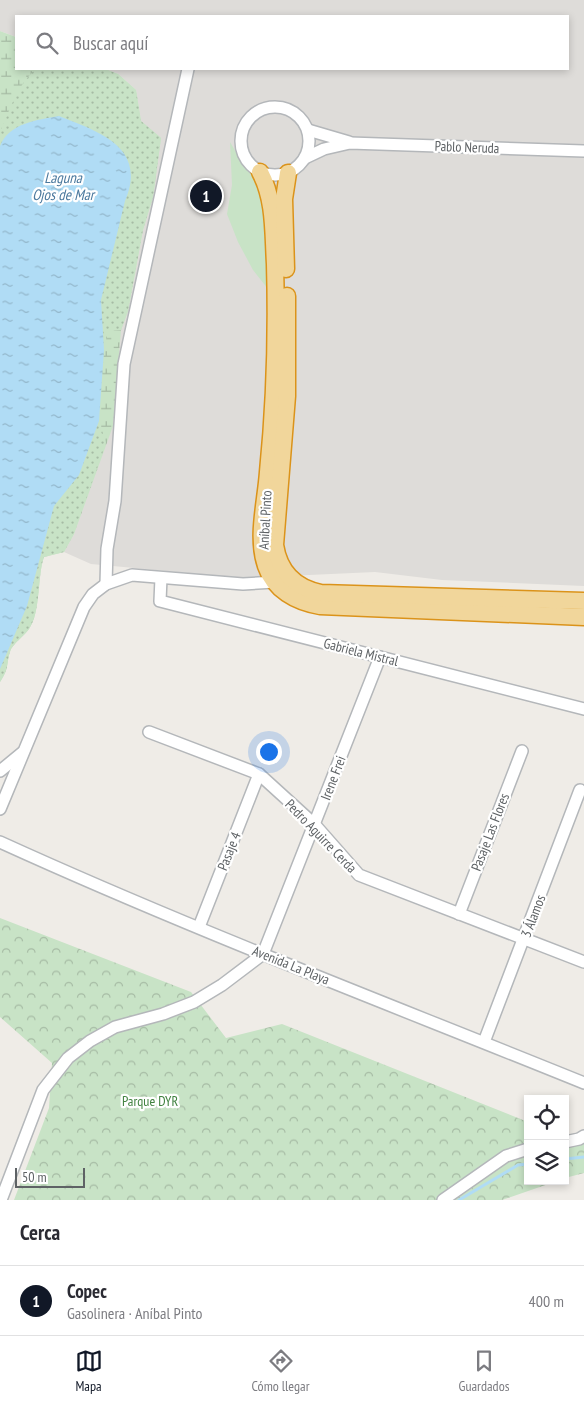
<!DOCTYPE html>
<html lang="es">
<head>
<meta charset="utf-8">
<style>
  :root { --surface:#fff; --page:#f7f7f7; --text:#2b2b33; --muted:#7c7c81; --line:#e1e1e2; --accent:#111827 }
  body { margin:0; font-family:"PT Sans Narrow",sans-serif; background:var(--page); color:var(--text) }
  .controls { position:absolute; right:15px; bottom:15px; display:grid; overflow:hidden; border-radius:0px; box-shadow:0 2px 8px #0003 }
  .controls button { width:45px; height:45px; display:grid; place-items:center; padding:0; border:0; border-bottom:1px solid var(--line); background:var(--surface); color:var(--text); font:25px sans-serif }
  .scale { position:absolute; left:15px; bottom:12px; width:70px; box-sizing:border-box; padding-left:5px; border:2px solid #5e6265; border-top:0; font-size:14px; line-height:18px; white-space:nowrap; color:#5e6265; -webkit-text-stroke:4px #fff; paint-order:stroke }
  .you { position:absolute; left:268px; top:751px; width:18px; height:18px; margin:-12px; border:4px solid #fff; border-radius:50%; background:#1a73e8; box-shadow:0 0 0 8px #1a73e833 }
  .badge { display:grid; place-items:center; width:32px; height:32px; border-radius:50%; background:var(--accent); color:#fff; font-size:16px; font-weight:700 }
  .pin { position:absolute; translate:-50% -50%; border:2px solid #fff; box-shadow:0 1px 5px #0006 }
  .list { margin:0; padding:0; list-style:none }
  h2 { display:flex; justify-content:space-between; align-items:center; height:65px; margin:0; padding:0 20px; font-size:21px }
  h2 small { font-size:16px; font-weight:400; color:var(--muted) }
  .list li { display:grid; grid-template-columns:32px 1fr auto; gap:15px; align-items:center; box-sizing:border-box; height:70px; padding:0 20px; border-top:1px solid var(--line) }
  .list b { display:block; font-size:19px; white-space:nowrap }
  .list p { margin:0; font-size:16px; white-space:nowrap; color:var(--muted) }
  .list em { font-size:16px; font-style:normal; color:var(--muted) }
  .icon { flex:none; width:28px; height:28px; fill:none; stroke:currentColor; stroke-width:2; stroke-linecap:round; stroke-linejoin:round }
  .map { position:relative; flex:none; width:584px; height:1200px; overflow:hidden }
  .search { position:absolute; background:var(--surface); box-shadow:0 2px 8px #0003; left:15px; right:15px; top:15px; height:55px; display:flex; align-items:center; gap:12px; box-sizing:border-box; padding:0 18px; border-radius:0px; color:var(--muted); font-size:19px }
  .sheet { height:135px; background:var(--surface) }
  nav { display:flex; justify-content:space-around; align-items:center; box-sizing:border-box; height:70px; border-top:1px solid var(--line); background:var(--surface); font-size:14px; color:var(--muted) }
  nav a { display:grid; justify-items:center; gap:2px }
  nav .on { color:var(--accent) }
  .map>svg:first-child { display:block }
  .industrial { fill:#dedcd9 }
  .grass { fill:#c8e3c6 }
  .forest { fill:url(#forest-crowns) }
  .wetland { fill:url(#wetland-marsh) }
  .park { fill:url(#park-dots) }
  .water { fill:url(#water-ripples) }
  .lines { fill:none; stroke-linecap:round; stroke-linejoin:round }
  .stream { stroke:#b0dcf5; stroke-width:3 }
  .minor-casing { stroke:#b4b7ba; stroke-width:14 }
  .highway-casing { stroke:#db931a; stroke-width:19 }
  .minor { stroke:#fff; stroke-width:11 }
  .highway { stroke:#f1d69b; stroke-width:16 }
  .labels { text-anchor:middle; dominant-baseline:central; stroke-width:4.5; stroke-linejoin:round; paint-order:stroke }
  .street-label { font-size:14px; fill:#5e6265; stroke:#fff }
  .park-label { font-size:14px; fill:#418240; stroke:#fff }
  .water-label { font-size:15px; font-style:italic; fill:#4b799e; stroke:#fff }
</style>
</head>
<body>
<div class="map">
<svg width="584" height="1200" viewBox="0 0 584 1200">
  <defs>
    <pattern id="forest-crowns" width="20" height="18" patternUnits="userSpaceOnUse" patternTransform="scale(1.25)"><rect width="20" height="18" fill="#c8e3c6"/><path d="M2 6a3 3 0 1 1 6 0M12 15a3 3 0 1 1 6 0" fill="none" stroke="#a6bba4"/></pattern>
    <pattern id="wetland-marsh" width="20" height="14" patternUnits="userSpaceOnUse" patternTransform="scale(1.25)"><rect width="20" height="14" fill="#c8e3c6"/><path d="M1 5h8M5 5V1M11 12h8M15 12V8" fill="none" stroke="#a6bba4"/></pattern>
    <pattern id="park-dots" width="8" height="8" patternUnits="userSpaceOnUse" patternTransform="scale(1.25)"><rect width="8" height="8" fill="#c8e3c6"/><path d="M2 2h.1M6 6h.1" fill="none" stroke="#a6bba4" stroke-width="1.8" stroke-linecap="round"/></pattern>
    <pattern id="water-ripples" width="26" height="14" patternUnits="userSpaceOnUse" patternTransform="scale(1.25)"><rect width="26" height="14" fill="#b0dcf5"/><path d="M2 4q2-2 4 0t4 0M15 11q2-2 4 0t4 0" fill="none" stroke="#92b6ca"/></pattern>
  </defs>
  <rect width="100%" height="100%" fill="#efece7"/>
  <path class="industrial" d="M 0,0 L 584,0 L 584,586 L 442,580 L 375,572 L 243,578 L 91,564 L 64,552 L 74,534 L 106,443 L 104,350 L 128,311 L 143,230 L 153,197 L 136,90 L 118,74 L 105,69 L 568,69 L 568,16 L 16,16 L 16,37 L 0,31 Z"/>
  <path class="grass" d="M 230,142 L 240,159 L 255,174 L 265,202 L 268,289 L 253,270 L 238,242 L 227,214 L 232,185 Z"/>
  <g class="forest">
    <path d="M 0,918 L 191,992 L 226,1038 L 282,1024 L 528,1122 L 528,1181 L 557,1181 L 502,1200 L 14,1200 L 49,1108 L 52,1063 L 0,1017 Z"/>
    <path d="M 584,1137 L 584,1173 L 565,1178 L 565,1138 Z"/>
  </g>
  <path class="wetland" d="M 0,31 L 16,37 L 16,69 L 105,69 L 118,74 L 136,90 L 141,121 L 161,138 L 153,197 L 143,230 L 128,311 L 121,330 L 113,426 L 74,534 L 64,552 L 44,557 C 37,576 41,612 29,629 C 24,636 16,641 11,649 C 6,661 10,668 0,682 Z"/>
  <path class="park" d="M 36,69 L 105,69 L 118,74 L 136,90 L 141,121 L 161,138 L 153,197 L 143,230 L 128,311 L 121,330 L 108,331 L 104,350 L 99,421 L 106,443 L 74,534 L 64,552 L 44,557 C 37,576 41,612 29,629 C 24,636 16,641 11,649 C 6,661 10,668 0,682 L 0,132 C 10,110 17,85 36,69 Z"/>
  <path class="water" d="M 59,116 C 99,132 148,147 125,201 L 101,300 L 104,350 L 99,421 L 79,475 L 54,506 L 27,606 L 0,669 L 0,146 C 9,123 37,120 59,116 Z"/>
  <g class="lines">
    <g class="stream">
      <path d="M 565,1159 L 584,1157"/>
      <path d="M 459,1200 L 518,1165 L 528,1164"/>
    </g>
    <defs>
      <g id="minor">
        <circle cx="275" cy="141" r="34"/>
        <path d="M 308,130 L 349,142"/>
        <path d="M 305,158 L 324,149 L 350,143 L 584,151"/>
        <path d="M 161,578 L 160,601 L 584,709"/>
        <path d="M 106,584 L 107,549 L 115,501 L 124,364 L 188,69"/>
        <path d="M 149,732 L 259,774 L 315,825 L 359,875 L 584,962"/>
        <path d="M 0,771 L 22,753"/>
        <path d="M 0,809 L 84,607 L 93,594 L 106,584 L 132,575 L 243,584 L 274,582"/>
        <path d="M 0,842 C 191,929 389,1004 584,1083"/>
        <path d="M 459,914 L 522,751"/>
        <path d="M 199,927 L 259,774"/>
        <path d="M 484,1042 L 580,790"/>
        <path d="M 565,1142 L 579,1139 L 584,1136"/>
        <path d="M 1,1200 L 43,1090 L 68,1058 L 90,1041 L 115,1027 L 163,1014 L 194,1002 L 222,985 L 263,954 L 380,657"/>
        <path d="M 443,1200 L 506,1156 L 528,1149"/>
      </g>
      <g id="highway">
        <path d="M 260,172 C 275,200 273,233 275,264 C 277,334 275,402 268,472 C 266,502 256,537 266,566 C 274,590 296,602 320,606 L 584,617"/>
        <path d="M 286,269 L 284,199 L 288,173"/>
        <path d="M 287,296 L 287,396 L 275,545 C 279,571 295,588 321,593 L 584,601"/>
      </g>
    </defs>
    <use href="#minor" class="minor-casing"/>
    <use href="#highway" class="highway-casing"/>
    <use href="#minor" class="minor"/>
    <use href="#highway" class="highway"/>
  </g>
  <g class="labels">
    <g class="street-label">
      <text transform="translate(467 147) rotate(2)">Pablo Neruda</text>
      <text transform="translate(265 520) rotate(-87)">Aníbal Pinto</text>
      <text transform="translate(361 652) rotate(14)">Gabriela Mistral</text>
      <text transform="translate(333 778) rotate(-69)">Irene Frei</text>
      <text transform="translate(490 832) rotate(-69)">Pasaje Las Flores</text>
      <text transform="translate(321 836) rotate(46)">Pedro Aguirre Cerda</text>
      <text transform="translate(229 851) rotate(-68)">Pasaje 4</text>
      <text transform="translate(533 916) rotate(-69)">3 Álamos</text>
      <text transform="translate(291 965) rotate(22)">Avenida La Playa</text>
    </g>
    <g class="park-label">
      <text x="150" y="1101">Parque DYR</text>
    </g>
    <g class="water-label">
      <text x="63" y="177">Laguna<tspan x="63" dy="17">Ojos de Mar</tspan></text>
    </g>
  </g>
</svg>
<div class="controls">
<button><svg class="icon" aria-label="locate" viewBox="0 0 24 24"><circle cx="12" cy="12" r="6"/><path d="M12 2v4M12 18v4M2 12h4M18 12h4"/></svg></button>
<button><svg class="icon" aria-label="layers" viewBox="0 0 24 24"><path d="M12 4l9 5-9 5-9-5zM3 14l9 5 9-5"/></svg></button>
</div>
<div class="scale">50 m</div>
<div class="you"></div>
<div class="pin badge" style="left:206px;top:196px">1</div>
<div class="search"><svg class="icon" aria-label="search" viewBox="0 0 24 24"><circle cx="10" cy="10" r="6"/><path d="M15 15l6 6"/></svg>Buscar aquí</div>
</div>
<section class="sheet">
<h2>Cerca<small></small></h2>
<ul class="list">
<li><span class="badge">1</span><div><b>Copec</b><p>Gasolinera · Aníbal Pinto</p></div><em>400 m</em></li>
</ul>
</section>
<nav>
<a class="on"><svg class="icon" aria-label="map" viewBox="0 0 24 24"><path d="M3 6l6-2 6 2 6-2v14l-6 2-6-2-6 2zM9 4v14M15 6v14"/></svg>Mapa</a>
<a><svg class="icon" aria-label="directions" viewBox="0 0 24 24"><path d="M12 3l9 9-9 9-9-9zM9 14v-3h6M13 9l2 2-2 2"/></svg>Cómo llegar</a>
<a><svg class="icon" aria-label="saved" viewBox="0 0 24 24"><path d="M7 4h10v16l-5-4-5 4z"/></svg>Guardados</a>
</nav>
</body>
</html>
